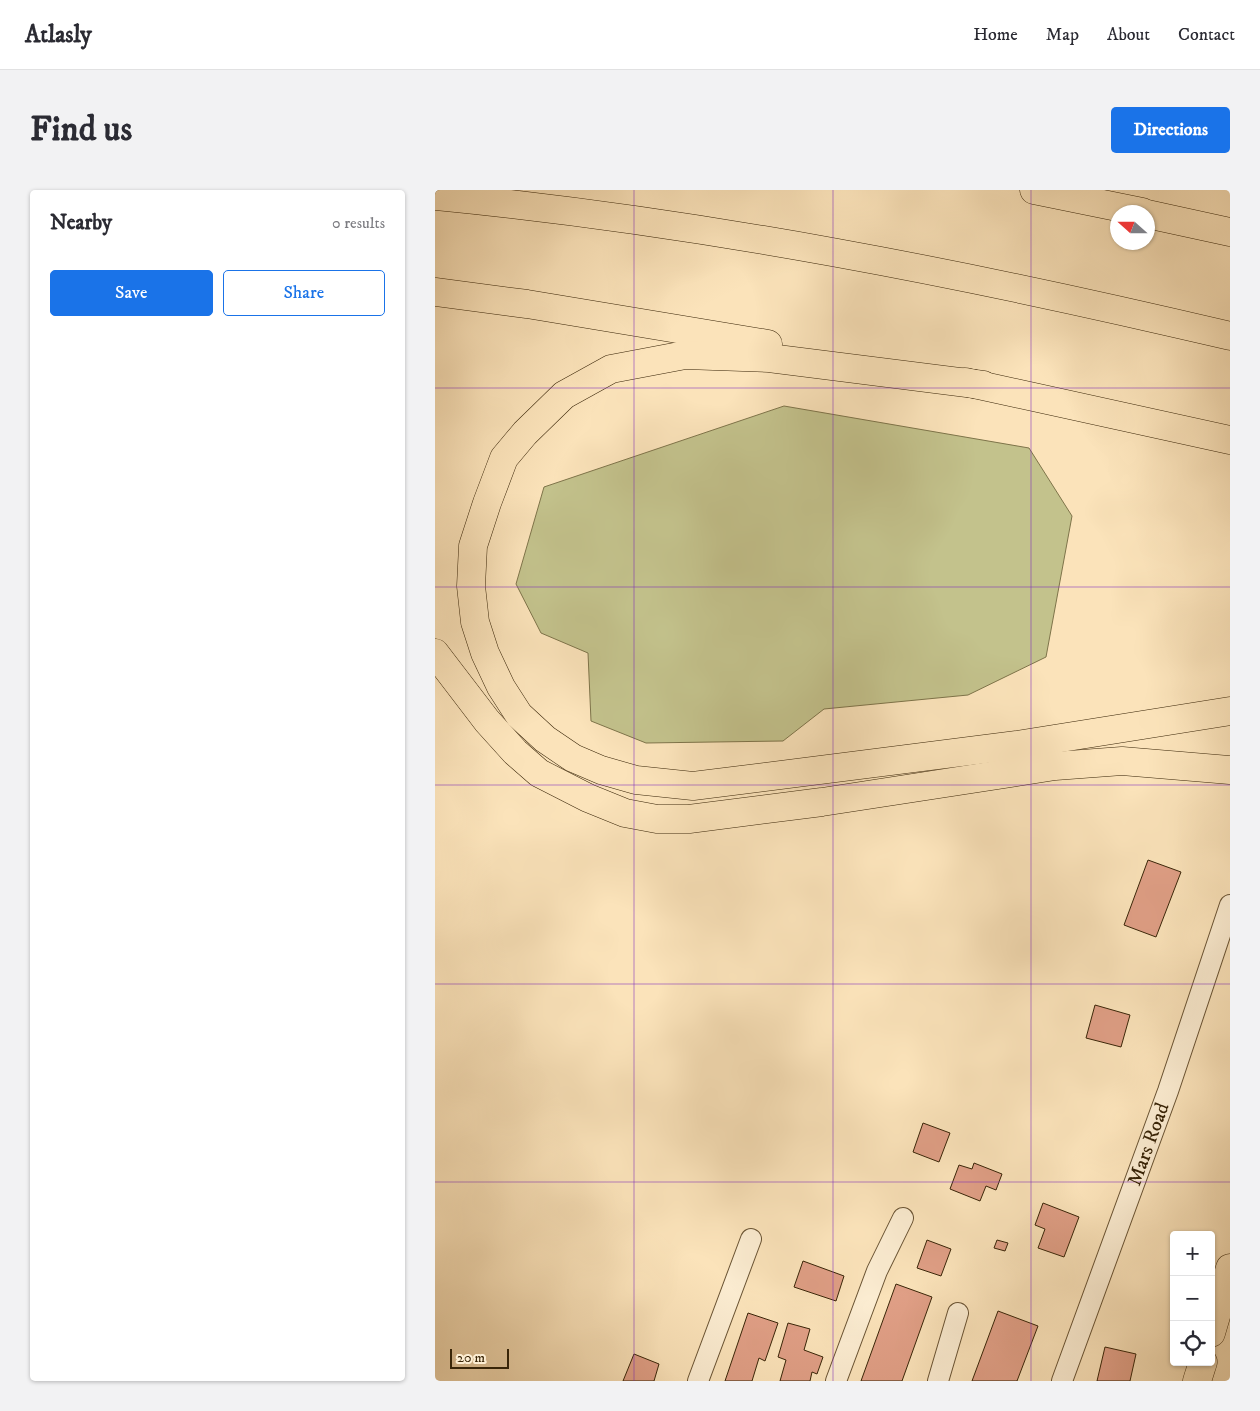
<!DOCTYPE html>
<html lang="en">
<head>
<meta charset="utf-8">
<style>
  :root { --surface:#fff; --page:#f2f2f3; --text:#2b2b33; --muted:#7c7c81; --line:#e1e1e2; --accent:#1a73e8 }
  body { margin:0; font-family:"IM FELL DW Pica",serif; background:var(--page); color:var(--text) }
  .controls { position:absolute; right:15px; bottom:15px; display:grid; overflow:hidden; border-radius:5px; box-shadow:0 1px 4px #0004 }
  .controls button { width:45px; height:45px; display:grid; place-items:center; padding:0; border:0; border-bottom:1px solid var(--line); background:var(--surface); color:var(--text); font:25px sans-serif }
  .compass { position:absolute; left:675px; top:15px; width:45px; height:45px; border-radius:50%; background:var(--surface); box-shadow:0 1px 4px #0004; rotate:291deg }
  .scale { position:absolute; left:15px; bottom:12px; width:59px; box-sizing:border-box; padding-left:5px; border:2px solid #392508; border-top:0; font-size:14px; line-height:18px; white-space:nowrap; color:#392508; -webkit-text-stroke:4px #fcedd2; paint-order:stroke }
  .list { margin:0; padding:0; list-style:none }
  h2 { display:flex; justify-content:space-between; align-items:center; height:65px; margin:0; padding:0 20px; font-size:21px }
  h2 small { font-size:16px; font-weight:400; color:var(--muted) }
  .actions { display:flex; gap:10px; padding:15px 20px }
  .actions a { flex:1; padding:11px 0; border:1px solid var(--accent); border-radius:5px; text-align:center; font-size:18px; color:var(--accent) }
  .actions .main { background:var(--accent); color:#fff }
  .icon { flex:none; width:28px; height:28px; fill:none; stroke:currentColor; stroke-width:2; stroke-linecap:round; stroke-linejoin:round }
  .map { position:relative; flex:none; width:795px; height:1191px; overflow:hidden; border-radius:5px }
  header { display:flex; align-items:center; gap:30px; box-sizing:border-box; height:70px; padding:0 25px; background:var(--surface); border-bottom:1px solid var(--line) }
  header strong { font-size:24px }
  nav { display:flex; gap:28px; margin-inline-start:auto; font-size:18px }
  .intro { display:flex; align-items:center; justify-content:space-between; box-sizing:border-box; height:120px; padding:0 30px }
  h1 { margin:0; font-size:35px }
  .button { padding:12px 22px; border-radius:5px; background:var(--accent); color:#fff; font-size:18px; font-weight:700 }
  main { display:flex; gap:30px; padding:0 30px }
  aside { flex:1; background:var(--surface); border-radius:5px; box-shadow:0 1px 4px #0004 }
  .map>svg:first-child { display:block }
  .green { fill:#c3c28c; stroke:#7e744a }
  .building { fill:#e09f86; stroke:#392508 }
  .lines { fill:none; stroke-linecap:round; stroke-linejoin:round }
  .minor-casing { stroke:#6a5434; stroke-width:22 }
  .highway-casing { stroke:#392508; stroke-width:29 }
  .minor { stroke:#fcedd2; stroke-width:20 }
  .highway { stroke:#fbe3ba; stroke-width:28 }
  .grid { fill:none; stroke:#7b2cbf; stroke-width:1; stroke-opacity:0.55 }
  .labels { text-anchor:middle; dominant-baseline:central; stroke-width:5; stroke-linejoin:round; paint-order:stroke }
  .street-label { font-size:20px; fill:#392508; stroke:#fcedd2 }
</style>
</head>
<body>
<header>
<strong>Atlasly</strong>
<nav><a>Home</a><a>Map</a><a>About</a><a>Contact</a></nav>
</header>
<div class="intro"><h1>Find us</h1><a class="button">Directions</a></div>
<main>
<aside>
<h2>Nearby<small>0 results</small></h2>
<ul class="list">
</ul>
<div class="actions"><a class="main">Save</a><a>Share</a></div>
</aside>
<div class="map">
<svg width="795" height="1191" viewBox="0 0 795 1191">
  <rect width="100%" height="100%" fill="#fbe3ba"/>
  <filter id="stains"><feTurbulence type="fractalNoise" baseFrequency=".004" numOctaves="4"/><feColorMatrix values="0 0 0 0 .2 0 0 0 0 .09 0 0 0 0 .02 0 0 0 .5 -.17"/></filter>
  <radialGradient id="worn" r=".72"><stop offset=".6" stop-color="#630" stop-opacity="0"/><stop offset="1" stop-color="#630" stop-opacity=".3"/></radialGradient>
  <path class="green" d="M 349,216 L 594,258 L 637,326 L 611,467 L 533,505 L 389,519 L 348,551 L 211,553 L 156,531 L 153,463 L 106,443 L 81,394 L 109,297 Z"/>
  <g class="building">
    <path d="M 713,670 L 746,682 L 721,747 L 689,735 Z"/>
    <path d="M 660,815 L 695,825 L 686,857 L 651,848 Z"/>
    <path d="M 488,933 L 515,943 L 504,972 L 478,962 Z"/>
    <path d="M 539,973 L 567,984 L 561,1000 L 551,996 L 545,1011 L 515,999 L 524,975 L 537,979 Z"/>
    <path d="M 608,1013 L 644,1027 L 629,1067 L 603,1058 L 610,1039 L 600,1035 Z"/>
    <path d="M 492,1050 L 516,1059 L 506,1086 L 482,1078 Z"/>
    <path d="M 562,1050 L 573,1053 L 570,1061 L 559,1058 Z"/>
    <path d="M 368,1071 L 409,1086 L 401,1111 L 359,1097 Z"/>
    <path d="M 461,1094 L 497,1107 L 467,1191 L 426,1191 Z"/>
    <path d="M 563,1121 L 603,1136 L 582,1191 L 537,1191 Z"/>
    <path d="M 313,1123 L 343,1133 L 330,1171 L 324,1168 L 317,1191 L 290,1191 Z"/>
    <path d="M 353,1133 L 375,1139 L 369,1160 L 388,1167 L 382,1184 L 377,1182 L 375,1191 L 345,1191 L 351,1170 L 343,1167 Z"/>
    <path d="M 670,1157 L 701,1164 L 695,1191 L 662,1191 Z"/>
    <path d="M 199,1164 L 224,1174 L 219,1191 L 188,1191 Z"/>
  </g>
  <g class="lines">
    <defs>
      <g id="minor">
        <path d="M 263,1191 L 316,1049"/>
        <path d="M 401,1191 L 442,1081 L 468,1028"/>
        <path d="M 503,1191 L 523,1123"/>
        <path id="s1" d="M 627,1191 L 733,901 L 795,715"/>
      </g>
      <g id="highway">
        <path d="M 599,0 L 707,22"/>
        <path d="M 0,6 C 268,32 533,84 795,146"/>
        <path d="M 712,24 L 795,42"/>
        <path d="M 0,102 L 92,114 L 333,154"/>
        <path d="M 530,192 L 795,250"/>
        <path d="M 548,195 L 334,168 L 250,165 L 176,179 L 129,205 L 90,243 L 69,268 L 52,313 L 38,356 L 36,396 L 40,432 L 50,463 L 66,497 L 84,525 L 110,549 L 138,568 L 166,580 L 201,590 L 258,596 L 582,555 L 795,521"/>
        <path d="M 0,463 L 52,531 L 80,562 L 104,583 L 153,608 L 190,623 L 222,629 L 254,629 L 387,612 L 620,576 L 687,571 L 795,580"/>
        <path d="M 776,1143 L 795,1078"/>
        <path d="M 762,1191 L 768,1172"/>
      </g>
    </defs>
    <use href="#minor" class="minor-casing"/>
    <use href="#highway" class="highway-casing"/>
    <use href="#minor" class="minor"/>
    <use href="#highway" class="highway"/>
  </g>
  <path class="grid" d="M 199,0 L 199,1191M 398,0 L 398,1191M 596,0 L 596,1191M 0,198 L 795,198M 0,397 L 795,397M 0,595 L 795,595M 0,794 L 795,794M 0,992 L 795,992"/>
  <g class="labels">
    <g class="street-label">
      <text stroke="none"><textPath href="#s1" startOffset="252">Mars Road</textPath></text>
    </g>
  </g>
  <rect width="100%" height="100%" filter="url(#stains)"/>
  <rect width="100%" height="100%" fill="url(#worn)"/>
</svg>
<div class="controls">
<button>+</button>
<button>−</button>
<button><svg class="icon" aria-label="locate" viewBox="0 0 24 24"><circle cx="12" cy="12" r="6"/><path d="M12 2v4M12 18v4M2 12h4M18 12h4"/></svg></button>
</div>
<svg class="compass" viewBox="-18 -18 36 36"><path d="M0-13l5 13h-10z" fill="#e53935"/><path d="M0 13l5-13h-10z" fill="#7c7c81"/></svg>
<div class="scale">20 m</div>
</div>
</main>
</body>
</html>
